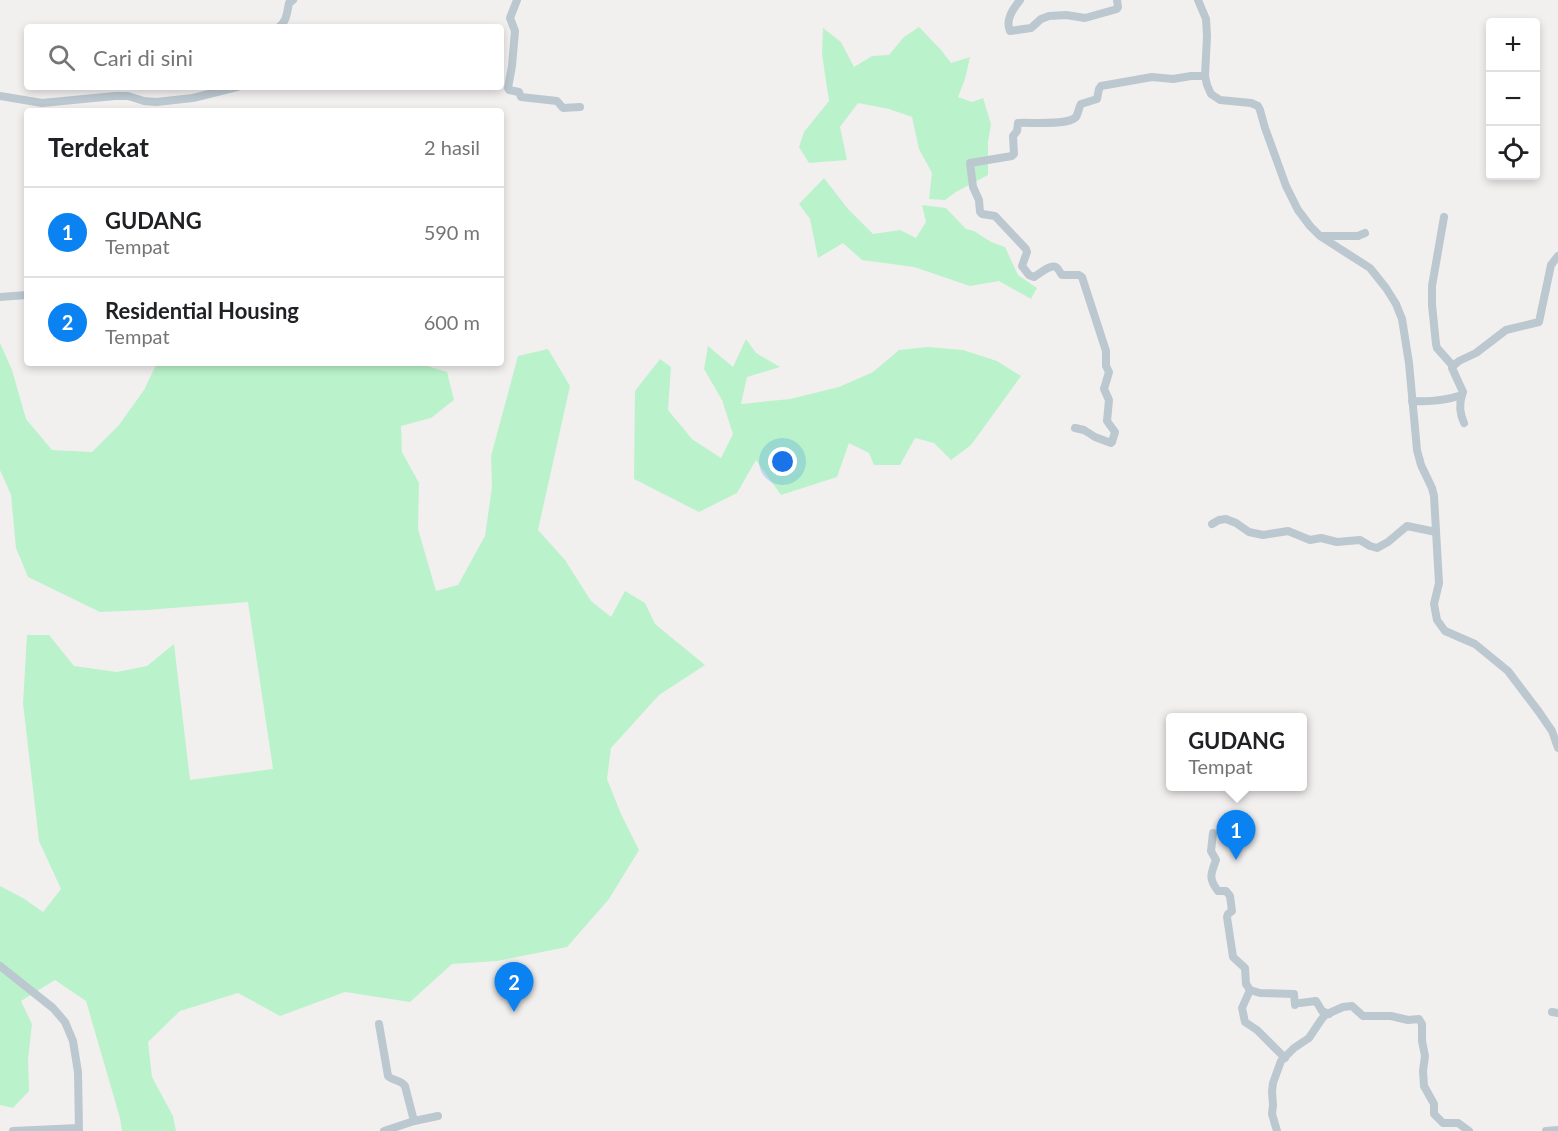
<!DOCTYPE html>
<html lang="id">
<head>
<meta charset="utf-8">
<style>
  :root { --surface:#fff; --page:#f6f6f6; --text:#202124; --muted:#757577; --line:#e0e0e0; --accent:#0a82f1 }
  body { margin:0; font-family:Lato,sans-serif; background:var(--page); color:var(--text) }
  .controls { position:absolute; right:18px; top:18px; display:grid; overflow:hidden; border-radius:6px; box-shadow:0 3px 9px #0003 }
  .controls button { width:54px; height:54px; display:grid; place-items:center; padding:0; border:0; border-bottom:2px solid var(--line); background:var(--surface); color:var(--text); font:30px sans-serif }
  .you { position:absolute; left:783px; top:462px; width:21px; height:21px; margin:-15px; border:4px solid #fff; border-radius:50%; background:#1a73e8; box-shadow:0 0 0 9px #1a73e833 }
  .badge { display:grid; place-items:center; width:39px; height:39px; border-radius:50%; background:var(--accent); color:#fff; font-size:20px; font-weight:700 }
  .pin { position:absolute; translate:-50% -50px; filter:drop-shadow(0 2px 3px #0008) }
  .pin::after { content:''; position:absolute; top:32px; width:21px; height:18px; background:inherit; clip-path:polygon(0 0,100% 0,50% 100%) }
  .popup { position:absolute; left:1166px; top:713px; width:141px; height:78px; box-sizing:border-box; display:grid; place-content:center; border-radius:6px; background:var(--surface); filter:drop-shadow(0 2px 4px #0005); font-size:20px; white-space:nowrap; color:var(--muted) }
  .popup b { font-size:22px; color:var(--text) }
  .popup::after { content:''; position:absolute; left:50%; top:100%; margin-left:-12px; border:12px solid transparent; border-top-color:var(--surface) }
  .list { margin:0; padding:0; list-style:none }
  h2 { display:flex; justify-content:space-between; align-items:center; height:78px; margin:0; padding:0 24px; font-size:26px }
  h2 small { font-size:20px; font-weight:400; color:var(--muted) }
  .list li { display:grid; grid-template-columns:39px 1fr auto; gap:18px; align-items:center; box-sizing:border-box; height:90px; padding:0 24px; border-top:2px solid var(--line) }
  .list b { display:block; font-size:22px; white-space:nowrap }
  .list p { margin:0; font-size:20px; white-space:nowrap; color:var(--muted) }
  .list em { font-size:20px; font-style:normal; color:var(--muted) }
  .icon { flex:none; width:33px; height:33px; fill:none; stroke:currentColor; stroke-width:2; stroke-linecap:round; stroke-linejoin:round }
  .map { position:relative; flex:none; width:1558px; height:1131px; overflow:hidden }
  .search { position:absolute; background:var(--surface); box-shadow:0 3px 9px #0003; left:24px; top:24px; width:480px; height:66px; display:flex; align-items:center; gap:15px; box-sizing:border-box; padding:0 21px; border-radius:6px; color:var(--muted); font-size:22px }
  .panel { position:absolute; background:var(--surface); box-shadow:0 3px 9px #0003; left:24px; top:108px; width:480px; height:258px; border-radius:6px }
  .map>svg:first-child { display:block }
  .green { fill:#baf3cb }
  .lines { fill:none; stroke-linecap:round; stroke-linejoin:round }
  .street { stroke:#bcc8d0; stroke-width:8 }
</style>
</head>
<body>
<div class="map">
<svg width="1558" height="1131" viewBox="0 0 1558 1131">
  <rect width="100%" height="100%" fill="#f2efef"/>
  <g class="green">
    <path d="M 919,27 L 941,50 L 951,63 L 970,57 L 965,79 L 958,97 L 972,102 L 983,98 L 991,124 L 988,142 L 988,175 L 956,192 L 945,200 L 929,199 L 932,173 L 919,149 L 912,117 L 889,109 L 858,103 L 840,127 L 847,160 L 809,163 L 799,147 L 804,132 L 829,101 L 822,54 L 823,28 L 841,42 L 854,67 L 872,56 L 889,55 L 904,37 Z"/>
    <path d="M 824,178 L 848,209 L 873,234 L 900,230 L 916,238 L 926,222 L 922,205 L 946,208 L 966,229 L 974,231 L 991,242 L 1005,247 L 1018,275 L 1037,288 L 1031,299 L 999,281 L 970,286 L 914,267 L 862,260 L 843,243 L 818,258 L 810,219 L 799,204 Z"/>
    <path d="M 746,339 L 756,353 L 780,367 L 747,377 L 741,404 L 790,399 L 839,387 L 873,372 L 899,350 L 928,347 L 963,350 L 997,361 L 1021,376 L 971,445 L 951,460 L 934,443 L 915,438 L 900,465 L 874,465 L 869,453 L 849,443 L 837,477 L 781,495 L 756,460 L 737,493 L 699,512 L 634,479 L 635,391 L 660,359 L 671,367 L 668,410 L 692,439 L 721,458 L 733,434 L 722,400 L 704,369 L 708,346 L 733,367 Z"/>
    <path d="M 0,343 L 12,370 L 26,419 L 52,450 L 92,452 L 119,425 L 144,390 L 157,363 L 417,363 L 447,372 L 454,400 L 431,418 L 401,426 L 402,452 L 419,483 L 418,529 L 436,591 L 458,585 L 485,536 L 492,487 L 491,456 L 518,356 L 548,349 L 570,386 L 538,530 L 565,560 L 591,601 L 611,617 L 625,591 L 645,603 L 655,624 L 705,665 L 659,695 L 611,748 L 607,779 L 621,814 L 639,850 L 609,899 L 567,947 L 497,961 L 452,964 L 410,1002 L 345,992 L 280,1016 L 238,993 L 180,1011 L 148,1042 L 152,1077 L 173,1116 L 176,1131 L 122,1131 L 120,1118 L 86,1001 L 55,980 L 21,1001 L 32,1024 L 28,1059 L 29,1091 L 13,1108 L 0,1105 L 0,886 L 23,898 L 43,912 L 61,889 L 39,841 L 23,703 L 27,635 L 49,635 L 74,666 L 117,672 L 147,666 L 174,644 L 190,780 L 273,769 L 248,602 L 147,610 L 100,612 L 28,577 L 16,548 L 11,495 L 0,470 Z"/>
  </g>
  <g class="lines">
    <g class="street">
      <path d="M 517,0 L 510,18 L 515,31 L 512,66 L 508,88 L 509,90 L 519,92 L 521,97 L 557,101 L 563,108 L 580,107"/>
      <path d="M 1020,0 C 1013,9 1005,20 1010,31 L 1031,28 L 1041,19 L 1049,16 L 1066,15 L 1085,18 L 1117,9 L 1118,7 L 1117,0"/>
      <path d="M 1198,0 L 1206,19 L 1207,36 L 1205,76 L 1207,85 L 1211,94 L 1220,100 L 1251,103 L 1258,106 L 1260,110 L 1265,128 L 1286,186 L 1298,210 L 1310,226 L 1320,236 L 1370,268 L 1386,288 L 1396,304 L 1402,319 L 1409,363 L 1417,450 L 1421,465 L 1432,488 L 1434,496 L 1439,583 L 1434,604 L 1437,620 L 1445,631 L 1475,644 L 1508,671 L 1539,712 L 1552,731 L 1558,748"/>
      <path d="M 279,27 C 287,21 287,12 289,3 L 293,0"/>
      <path d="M 0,96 L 42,103 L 115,96 L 128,96 L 144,101 L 156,102 L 193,98 L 237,87"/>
      <path d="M 1444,217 L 1432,286 L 1432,305 L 1436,344 L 1437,348 L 1453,366"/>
      <path d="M 1321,236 L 1358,236 L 1365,233"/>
      <path d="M 0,297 L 27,295"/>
      <path d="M 1462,395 C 1459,404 1460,414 1464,423"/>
      <path d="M 1412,401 C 1428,402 1447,400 1462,395 L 1463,392 L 1452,368 L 1453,366 L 1459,361 L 1476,353 L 1506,330 L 1539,322 L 1551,265 L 1558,256"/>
      <path d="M 1075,428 L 1084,430 L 1095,437 L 1111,443 L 1112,442 L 1115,432 L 1107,421 L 1109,400 L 1104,389 L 1109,372 L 1106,366 L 1106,351 L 1082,277 L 1079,275 L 1062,275 C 1060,273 1059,269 1056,267 C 1050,264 1039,274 1034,277 L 1029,275 L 1022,266 L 1027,252 L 1026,249 L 995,216 L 982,214 L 980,212 L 979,200 L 973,187 L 970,163 L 1012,156 L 1014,154 L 1013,136 L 1017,131 L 1018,123 C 1029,122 1068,126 1076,117 C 1078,114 1079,107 1081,104 L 1097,99 L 1099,89 L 1101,86 L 1152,77 L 1173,79 L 1191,76 L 1205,76"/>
      <path d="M 1212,524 L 1219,520 L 1226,519 L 1236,523 L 1249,532 L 1263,535 L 1288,531 L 1310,540 L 1321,538 L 1337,542 L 1360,540 L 1370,546 L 1377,548 L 1388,542 L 1407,526 L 1436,532"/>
      <path d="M 1213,833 L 1211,851 L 1216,860 C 1211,874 1208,878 1218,891 L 1226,891 L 1230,896 L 1232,911 L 1228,914 L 1227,917 L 1233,957 L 1245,968 L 1246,984 L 1250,990 L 1242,1008 L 1245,1022 L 1257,1030 L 1285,1058"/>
      <path d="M 0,966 L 53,1008 L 65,1022 L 73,1041 L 78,1072 L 79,1131"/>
      <path d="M 1250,990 L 1260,993 L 1294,994 L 1295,1005"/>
      <path d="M 1300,1003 L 1316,1001 L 1322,1011 L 1329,1014"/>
      <path d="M 1552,1012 L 1558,1013"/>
      <path d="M 379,1024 L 388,1076 C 393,1081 401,1080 405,1086 L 414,1121"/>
      <path d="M 13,1131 L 78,1128"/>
      <path d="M 384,1131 L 414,1121 L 438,1116"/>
      <path d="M 1277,1131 L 1272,1114 L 1273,1105 L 1272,1092 L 1273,1083 L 1281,1061 L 1294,1048 L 1309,1038 L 1321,1020 L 1325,1015 L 1343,1007 L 1352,1006 L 1363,1016 L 1391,1016 L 1408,1020 L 1419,1019 L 1422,1024 L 1422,1041 L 1425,1056 L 1423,1071 L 1424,1086 L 1434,1104 L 1434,1114 L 1443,1123 L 1458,1123 L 1469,1131"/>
      <path d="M 1546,1131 L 1558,1130"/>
    </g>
  </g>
</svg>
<div class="controls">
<button>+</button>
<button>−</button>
<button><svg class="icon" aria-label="locate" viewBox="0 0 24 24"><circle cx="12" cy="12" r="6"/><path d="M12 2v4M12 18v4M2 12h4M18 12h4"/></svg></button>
</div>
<div class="you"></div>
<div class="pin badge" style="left:1236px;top:860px">1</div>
<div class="popup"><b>GUDANG</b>Tempat</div>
<div class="pin badge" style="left:514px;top:1012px">2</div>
<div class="search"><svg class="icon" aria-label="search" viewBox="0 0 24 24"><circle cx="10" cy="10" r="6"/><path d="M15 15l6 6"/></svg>Cari di sini</div>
<section class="panel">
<h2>Terdekat<small>2 hasil</small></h2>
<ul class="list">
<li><span class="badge">1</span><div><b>GUDANG</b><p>Tempat</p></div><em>590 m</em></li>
<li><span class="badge">2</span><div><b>Residential Housing</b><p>Tempat</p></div><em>600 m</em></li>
</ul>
</section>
</div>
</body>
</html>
